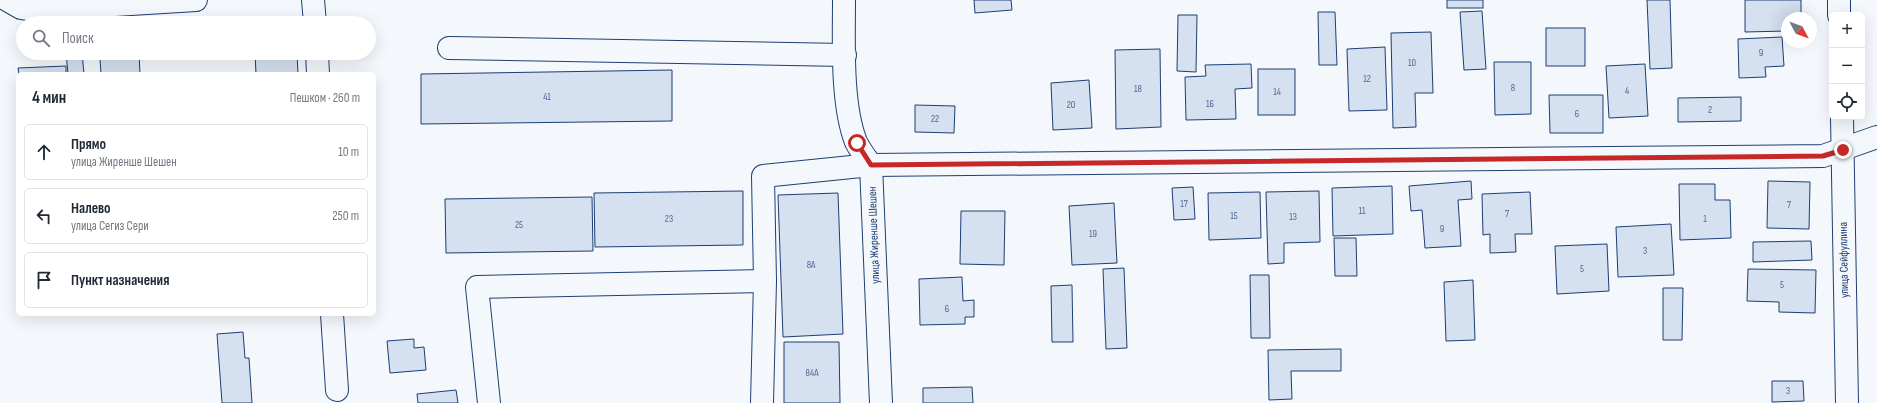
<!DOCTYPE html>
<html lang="ru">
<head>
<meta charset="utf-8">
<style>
  :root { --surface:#fff; --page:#f2f2f3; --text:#1f2937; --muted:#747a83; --line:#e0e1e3 }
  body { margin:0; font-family:"Sofia Sans Condensed",sans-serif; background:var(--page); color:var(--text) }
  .controls { position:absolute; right:12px; top:12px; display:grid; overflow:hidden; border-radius:6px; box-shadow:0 4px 16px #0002 }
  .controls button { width:36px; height:36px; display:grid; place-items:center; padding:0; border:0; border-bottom:1px solid var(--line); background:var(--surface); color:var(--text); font:20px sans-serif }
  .compass { position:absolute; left:1781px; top:12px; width:36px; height:36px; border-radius:50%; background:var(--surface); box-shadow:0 4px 16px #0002; rotate:131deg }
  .stop { position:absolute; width:12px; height:12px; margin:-9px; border:3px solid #c62828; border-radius:50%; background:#fff }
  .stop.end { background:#c62828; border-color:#fff; box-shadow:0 1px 4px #0008 }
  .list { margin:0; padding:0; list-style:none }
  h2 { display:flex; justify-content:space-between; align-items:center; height:52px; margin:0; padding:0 16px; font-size:17px }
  h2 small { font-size:13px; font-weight:400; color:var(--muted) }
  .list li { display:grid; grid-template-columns:26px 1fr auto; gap:12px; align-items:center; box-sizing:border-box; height:56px; margin:0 8px 8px; padding:0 8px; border:1px solid var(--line); border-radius:6px }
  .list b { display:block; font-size:15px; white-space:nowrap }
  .list p { margin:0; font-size:13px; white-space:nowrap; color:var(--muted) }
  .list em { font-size:13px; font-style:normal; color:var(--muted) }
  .icon { flex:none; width:22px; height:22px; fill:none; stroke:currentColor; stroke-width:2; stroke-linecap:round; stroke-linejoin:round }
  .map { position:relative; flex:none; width:1877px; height:403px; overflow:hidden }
  .search { position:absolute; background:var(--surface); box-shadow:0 4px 16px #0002; left:16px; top:16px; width:360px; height:44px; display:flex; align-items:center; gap:10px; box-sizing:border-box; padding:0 14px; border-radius:22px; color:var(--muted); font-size:15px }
  .panel { position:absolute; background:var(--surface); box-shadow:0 4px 16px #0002; left:16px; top:72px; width:360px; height:244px; border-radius:6px }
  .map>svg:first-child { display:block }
  .building { fill:#d5e0f0; stroke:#1d3f73 }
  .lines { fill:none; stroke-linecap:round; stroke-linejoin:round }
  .minor-casing { stroke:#1d3f73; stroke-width:24 }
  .major-casing { stroke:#1d3f73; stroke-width:24 }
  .minor { stroke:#f4f7fb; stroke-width:22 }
  .major { stroke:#f4f7fb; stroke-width:22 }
  .route { stroke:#c62828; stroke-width:5 }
  .labels { text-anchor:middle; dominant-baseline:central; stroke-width:3; stroke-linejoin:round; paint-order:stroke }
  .number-label { font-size:10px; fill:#4b6792 }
  .street-label { font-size:12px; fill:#1d3f73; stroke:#f4f7fb }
</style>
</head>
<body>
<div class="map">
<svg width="1877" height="403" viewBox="0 0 1877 403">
  <rect width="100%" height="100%" fill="#f4f7fb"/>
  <g class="building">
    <path d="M 974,0 L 1011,0 L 1012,10 L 975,13 Z"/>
    <rect x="1447" y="0" width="36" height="8"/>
    <path d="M 1647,0 L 1670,0 L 1672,68 L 1650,69 Z"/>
    <path d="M 1745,0 L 1801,0 L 1801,18 L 1787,18 L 1787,31 L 1745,32 Z"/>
    <path d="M 1482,11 L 1486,69 L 1464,70 L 1460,12 Z"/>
    <path d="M 1318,12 L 1335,12 L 1337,65 L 1319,65 Z"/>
    <path d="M 1178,15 L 1197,15 L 1196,72 L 1177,71 Z"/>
    <rect x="1546" y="28" width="39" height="38"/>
    <path d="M 1431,32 L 1433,93 L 1415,93 L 1416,127 L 1393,128 L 1391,33 Z"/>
    <path d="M 1782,37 L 1784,66 L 1765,67 L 1766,77 L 1739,78 L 1738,39 Z"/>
    <path d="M 1385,47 L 1387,110 L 1349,111 L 1347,49 Z"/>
    <path d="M 1160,49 L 1161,127 L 1116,129 L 1115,50 Z"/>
    <path d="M 66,53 L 82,53 L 84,74 L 68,74 Z"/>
    <path d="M 119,53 L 139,53 L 140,74 L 101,74 L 100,59 L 120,58 Z"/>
    <path d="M 255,53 L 297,53 L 298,74 L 256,74 Z"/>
    <path d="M 1494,62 L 1531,62 L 1531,114 L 1495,115 Z"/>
    <path d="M 1251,64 L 1252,88 L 1235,89 L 1236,119 L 1186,120 L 1185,77 L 1206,76 L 1205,65 Z"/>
    <path d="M 1645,64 L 1648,116 L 1609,118 L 1606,66 Z"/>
    <path d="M 66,66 L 66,74 L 19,74 L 18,68 Z"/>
    <rect x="1258" y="69" width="37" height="46"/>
    <path d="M 672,70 L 672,121 L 421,124 L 421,74 Z"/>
    <path d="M 1089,80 L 1092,128 L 1053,130 L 1051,83 Z"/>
    <path d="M 1549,95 L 1603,95 L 1603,133 L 1550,133 Z"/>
    <path d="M 1741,97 L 1741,121 L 1678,122 L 1678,98 Z"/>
    <path d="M 915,105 L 955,106 L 954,133 L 915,132 Z"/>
    <path d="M 1471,181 L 1472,199 L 1458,200 L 1461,246 L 1425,248 L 1422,210 L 1411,211 L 1409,186 Z"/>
    <path d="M 1768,181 L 1810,182 L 1809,229 L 1767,228 Z"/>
    <path d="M 1679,184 L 1715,184 L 1715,200 L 1730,200 L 1731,238 L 1680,240 Z"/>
    <path d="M 1392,186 L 1393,234 L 1333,236 L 1332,188 Z"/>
    <path d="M 1193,187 L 1195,219 L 1174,220 L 1172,188 Z"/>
    <path d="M 743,191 L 743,245 L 595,247 L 594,193 Z"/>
    <path d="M 1319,191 L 1320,242 L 1284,243 L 1284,263 L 1268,264 L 1266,192 Z"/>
    <path d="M 1260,192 L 1261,238 L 1209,240 L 1208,193 Z"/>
    <path d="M 1530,192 L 1532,234 L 1515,234 L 1516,252 L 1490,253 L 1490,234 L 1483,235 L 1482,194 Z"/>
    <path d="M 838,193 L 843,334 L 783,337 L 778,195 Z"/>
    <path d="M 592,197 L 593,251 L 446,253 L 445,199 Z"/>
    <path d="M 1114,203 L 1117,263 L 1072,265 L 1069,206 Z"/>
    <path d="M 961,211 L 1005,211 L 1004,265 L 960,264 Z"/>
    <path d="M 1671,224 L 1674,275 L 1618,277 L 1616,227 Z"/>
    <path d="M 1334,238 L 1356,238 L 1357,276 L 1335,276 Z"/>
    <path d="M 1811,241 L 1812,260 L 1753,262 L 1753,242 Z"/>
    <path d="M 1607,244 L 1609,291 L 1557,294 L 1555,246 Z"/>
    <path d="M 1124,268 L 1127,348 L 1106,349 L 1103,269 Z"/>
    <path d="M 1748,269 L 1816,270 L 1815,313 L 1779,312 L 1779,302 L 1747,301 Z"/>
    <path d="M 1250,275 L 1269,275 L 1270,338 L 1251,338 Z"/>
    <path d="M 962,277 L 963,301 L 974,300 L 974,317 L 965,317 L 965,324 L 920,325 L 919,279 Z"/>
    <path d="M 1473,280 L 1475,340 L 1446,341 L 1444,282 Z"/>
    <path d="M 1072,285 L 1073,342 L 1052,342 L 1051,286 Z"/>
    <path d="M 1663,288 L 1683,288 L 1682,340 L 1663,340 Z"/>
    <path d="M 243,332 L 245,358 L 249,358 L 252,403 L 222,403 L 217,334 Z"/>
    <path d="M 414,339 L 414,348 L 424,347 L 426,370 L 390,373 L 387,341 Z"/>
    <path d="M 784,342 L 839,342 L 840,403 L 784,403 Z"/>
    <path d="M 1341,349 L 1341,371 L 1291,371 L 1292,399 L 1269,400 L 1268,350 Z"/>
    <path d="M 1772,381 L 1803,381 L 1804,401 L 1772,402 Z"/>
    <path d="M 972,387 L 973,403 L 923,403 L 923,388 Z"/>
    <path d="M 456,390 L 458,403 L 418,403 L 417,394 Z"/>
  </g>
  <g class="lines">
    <defs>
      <g id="minor">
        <path d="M 7,0 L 21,8 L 33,10 L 196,0"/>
        <path d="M 313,0 L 315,23"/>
        <path d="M 844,0 C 844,41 841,104 856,142 C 860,150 866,158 871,165 L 881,403"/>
        <path d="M 449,48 L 845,55"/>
        <path d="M 317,53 L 318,74"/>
        <path d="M 332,314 L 337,390"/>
        <path d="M 489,403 L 477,287 L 765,281"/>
        <path d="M 762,403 L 765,281 L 763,176 L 871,165 L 1823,156 L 1877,137"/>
      </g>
      <g id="major">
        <path d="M 1839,0 L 1839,15"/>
        <path d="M 1842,117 L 1847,403"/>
      </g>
    </defs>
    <use href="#minor" class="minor-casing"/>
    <use href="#major" class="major-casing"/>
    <use href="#minor" class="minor"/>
    <use href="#major" class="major"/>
  </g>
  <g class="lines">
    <path class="route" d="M 857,143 L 871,165 L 1823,156 L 1843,150"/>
  </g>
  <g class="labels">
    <g class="number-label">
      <text x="1761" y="53">9</text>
      <text x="1412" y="63">10</text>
      <text x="1367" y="79">12</text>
      <text x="1513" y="88">8</text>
      <text x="1138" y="89">18</text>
      <text x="1627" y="91">4</text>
      <text x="1277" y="92">14</text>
      <text x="547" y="97">41</text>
      <text x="1210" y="104">16</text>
      <text x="1071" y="105">20</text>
      <text x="1710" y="110">2</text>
      <text x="1577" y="114">6</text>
      <text x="935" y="119">22</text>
      <text x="1184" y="204">17</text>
      <text x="1789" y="205">7</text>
      <text x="1362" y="211">11</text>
      <text x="1507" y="214">7</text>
      <text x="1234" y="216">15</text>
      <text x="1293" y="217">13</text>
      <text x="669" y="219">23</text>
      <text x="1705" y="219">1</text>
      <text x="519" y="225">25</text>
      <text x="1442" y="229">9</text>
      <text x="1093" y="234">19</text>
      <text x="1645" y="251">3</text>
      <text x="811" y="265">8А</text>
      <text x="1582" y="269">5</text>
      <text x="1782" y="285">5</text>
      <text x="947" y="309">6</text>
      <text x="812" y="373">84А</text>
      <text x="1788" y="391">3</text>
    </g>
    <g class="street-label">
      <text transform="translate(874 235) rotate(-92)">улица Жиренше Шешен</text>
      <text transform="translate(1844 260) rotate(-91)">улица Сейфуллина</text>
    </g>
  </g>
</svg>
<div class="controls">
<button>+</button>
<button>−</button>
<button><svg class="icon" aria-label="locate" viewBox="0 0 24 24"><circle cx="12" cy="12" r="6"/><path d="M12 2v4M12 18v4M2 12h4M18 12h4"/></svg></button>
</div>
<svg class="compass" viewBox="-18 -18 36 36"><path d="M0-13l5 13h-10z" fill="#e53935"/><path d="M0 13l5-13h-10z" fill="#747a83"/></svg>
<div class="stop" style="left:857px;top:143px"></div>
<div class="stop end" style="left:1843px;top:150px"></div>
<div class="search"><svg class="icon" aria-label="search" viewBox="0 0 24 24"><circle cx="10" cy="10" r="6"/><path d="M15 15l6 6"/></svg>Поиск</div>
<section class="panel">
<h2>4 мин<small>Пешком · 260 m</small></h2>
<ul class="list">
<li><svg class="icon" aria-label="ahead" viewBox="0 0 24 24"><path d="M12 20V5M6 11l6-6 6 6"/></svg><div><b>Прямо</b><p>улица Жиренше Шешен</p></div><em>10 m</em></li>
<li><svg class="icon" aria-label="left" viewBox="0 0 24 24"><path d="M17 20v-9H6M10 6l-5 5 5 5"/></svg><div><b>Налево</b><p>улица Сегиз Сери</p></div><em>250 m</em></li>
<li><svg class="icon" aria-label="arrive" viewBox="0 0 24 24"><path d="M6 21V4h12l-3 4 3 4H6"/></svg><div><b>Пункт назначения</b></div></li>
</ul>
</section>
</div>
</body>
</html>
